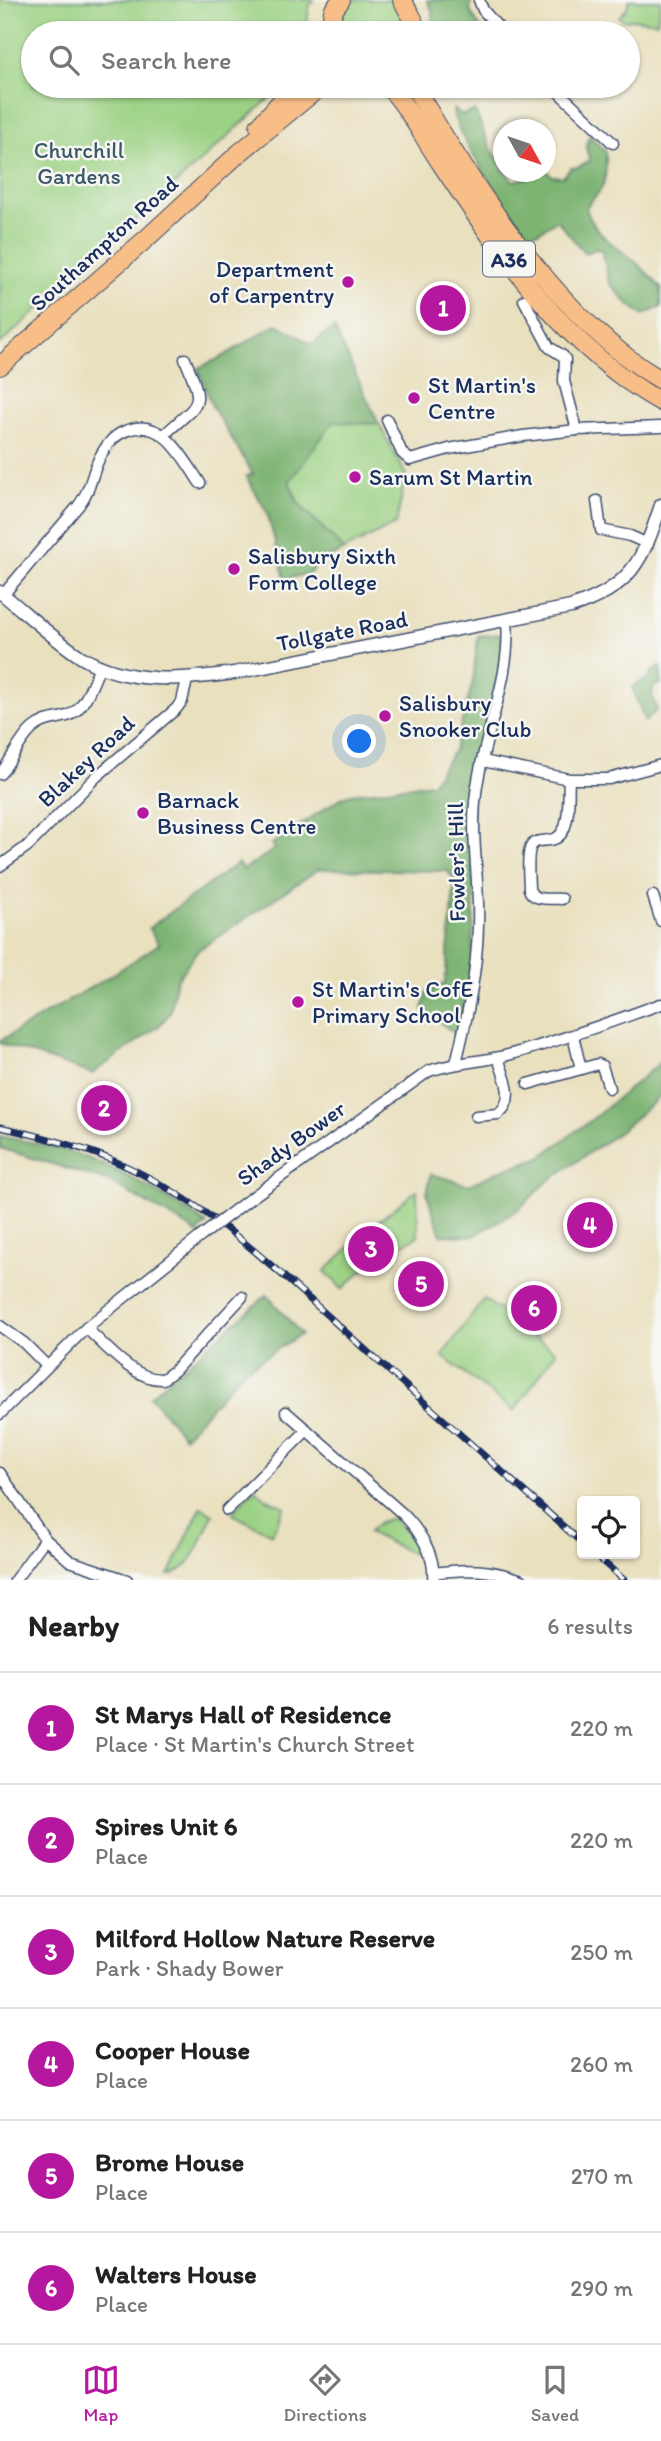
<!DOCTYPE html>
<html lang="en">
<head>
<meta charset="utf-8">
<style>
  :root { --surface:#fff; --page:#f6f6f6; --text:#222; --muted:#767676; --line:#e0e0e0; --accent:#b5179e }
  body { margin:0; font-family:Itim,sans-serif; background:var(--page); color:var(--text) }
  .controls { position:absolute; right:21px; bottom:21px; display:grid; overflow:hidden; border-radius:7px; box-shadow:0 2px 5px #0004 }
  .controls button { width:63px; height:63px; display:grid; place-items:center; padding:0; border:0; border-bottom:2px solid var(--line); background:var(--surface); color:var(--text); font:35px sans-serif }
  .compass { position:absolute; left:493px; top:119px; width:63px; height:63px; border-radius:50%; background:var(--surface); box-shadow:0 2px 5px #0004; rotate:130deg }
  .you { position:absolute; left:360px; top:742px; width:24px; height:24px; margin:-18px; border:5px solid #fff; border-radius:50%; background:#1a73e8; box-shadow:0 0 0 10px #1a73e833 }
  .badge { display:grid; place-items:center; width:46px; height:46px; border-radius:50%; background:var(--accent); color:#fff; font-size:23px; font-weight:700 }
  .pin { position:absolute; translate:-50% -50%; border:4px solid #fff; box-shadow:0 2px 7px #0006 }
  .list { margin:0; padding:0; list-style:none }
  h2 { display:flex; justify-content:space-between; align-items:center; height:91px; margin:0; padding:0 28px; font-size:30px }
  h2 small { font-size:23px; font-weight:400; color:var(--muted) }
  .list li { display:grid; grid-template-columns:46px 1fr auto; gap:21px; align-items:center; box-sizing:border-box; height:112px; padding:0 28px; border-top:2px solid var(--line) }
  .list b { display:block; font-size:26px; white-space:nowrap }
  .list p { margin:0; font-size:23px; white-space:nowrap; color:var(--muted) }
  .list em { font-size:23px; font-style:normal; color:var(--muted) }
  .icon { flex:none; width:38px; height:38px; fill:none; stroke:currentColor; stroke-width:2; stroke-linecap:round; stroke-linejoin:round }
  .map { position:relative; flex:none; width:661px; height:1580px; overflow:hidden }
  .search { position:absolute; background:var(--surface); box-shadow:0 2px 5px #0004; left:21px; right:21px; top:21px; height:77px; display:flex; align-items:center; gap:18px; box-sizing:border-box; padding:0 24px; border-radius:38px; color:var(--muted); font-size:26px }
  .sheet { height:763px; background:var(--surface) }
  nav { display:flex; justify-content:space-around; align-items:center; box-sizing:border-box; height:98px; border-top:2px solid var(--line); background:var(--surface); font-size:19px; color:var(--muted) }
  nav a { display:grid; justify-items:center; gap:4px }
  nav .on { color:var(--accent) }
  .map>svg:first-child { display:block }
  .green { fill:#9cd284; stroke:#5c8071; stroke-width:2 }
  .forest { fill:#7db472; stroke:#4c7268; stroke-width:2 }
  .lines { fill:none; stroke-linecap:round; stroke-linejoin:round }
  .minor-casing { stroke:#3a4a6c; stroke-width:13 }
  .tertiary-casing { stroke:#3a4a6c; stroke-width:15 }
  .trunk-casing { stroke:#3a4a6c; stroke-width:20 }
  .minor { stroke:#fff; stroke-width:10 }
  .tertiary { stroke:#fff; stroke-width:12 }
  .trunk { stroke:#f7be88; stroke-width:18 }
  .rail-casing { stroke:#1b2f5e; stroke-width:7 }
  .rail { stroke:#f6f6f2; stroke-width:4.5; stroke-dasharray:13; stroke-linecap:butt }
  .minor-bridge-casing { stroke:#3a4a6c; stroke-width:13; stroke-linecap:butt }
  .minor-bridge { stroke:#fff; stroke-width:10 }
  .poi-dot { fill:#b5179e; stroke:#f6f6f2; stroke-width:2.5 }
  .labels { text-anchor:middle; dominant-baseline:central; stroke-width:5; stroke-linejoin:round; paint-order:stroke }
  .shield { fill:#f6f6f2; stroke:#5d6b8a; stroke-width:2 }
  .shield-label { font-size:21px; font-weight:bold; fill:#1b2f5e }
  .park-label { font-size:23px; fill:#3b5868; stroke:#f6f6f2 }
  .street-label { font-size:23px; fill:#1b2f5e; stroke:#f6f6f2 }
  .poi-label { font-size:23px; fill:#1b2f5e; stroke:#f6f6f2; text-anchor:start }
</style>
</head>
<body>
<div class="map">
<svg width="661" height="1580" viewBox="0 0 661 1580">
  <rect width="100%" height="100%" fill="#f6f6f2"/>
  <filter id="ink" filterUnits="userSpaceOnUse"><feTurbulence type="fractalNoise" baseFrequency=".0143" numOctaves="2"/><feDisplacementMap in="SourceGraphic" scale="14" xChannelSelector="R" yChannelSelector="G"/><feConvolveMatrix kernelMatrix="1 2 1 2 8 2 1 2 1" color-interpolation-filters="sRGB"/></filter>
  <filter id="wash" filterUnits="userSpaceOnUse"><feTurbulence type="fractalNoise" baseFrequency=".00686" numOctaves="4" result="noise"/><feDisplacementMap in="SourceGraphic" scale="28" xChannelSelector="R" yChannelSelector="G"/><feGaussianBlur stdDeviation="1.57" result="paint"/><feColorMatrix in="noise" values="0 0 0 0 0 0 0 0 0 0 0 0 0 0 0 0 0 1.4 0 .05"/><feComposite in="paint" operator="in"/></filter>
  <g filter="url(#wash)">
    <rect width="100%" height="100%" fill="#e9e0be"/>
    <g class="green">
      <path d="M 0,0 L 314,0 L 309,7 L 306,33 L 33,33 L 33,86 L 283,86 L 0,344 Z"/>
      <path d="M 350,0 L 394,0 L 400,6 L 408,33 L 336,33 L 336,24 Z"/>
      <path d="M 629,0 L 661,0 L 657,22 L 632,19 L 624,21 L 619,17 L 627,8 Z"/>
      <path d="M 333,421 L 379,424 L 406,475 L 396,524 L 344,550 L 298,503 L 289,482 Z"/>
      <path d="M 417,1190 L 418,1236 L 372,1262 L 342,1289 L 325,1271 L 366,1231 Z"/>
      <path d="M 484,1299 L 556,1352 L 514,1411 L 442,1356 Z"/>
      <path d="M 255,1489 L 265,1498 L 285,1507 L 272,1534 L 234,1515 L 233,1512 Z"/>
      <path d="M 201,1507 L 213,1514 C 203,1534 194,1571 169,1575 Z"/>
      <path d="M 392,1518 C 406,1530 413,1542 421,1558 L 368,1532 L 380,1522 Z"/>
    </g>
    <g class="forest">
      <path d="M 427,0 L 471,0 L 470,11 L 481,29 L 480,33 L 432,33 L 432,10 Z"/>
      <path d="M 453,109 L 462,115 L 475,111 L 490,147 L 503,167 L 504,172 L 506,172 L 513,181 L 527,178 L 525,172 L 546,172 L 546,170 L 552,176 L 563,177 L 571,168 L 579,167 L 590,161 L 586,149 L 589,135 L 606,152 C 606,164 607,178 601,189 C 597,196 590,200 586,208 C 594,235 617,247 638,264 C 646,271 654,280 661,288 L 661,307 L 643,315 L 625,301 L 609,282 L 602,250 L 596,249 L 585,253 L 557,220 L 538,232 L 527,233 C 511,212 452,132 453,109 Z"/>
      <path d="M 277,324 L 312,344 L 334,328 L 379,424 L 333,422 L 289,482 L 298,503 L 344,550 L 317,564 L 310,573 L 285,579 L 267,512 L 246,476 L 253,474 L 212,406 L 198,368 L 220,358 Z"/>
      <path d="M 501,634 L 504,642 L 503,655 L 472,791 L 474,902 L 472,965 L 459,1028 L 454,1033 L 423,1009 L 427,992 L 445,983 L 455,879 L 447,871 L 319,869 L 197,951 L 176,981 L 170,1013 L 159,1026 L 92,1074 L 0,1043 L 0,1041 L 115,973 L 159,944 L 149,928 L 238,863 L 243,870 L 275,849 L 272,844 L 339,799 L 351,794 L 432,783 L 454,750 L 473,681 L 478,636 Z"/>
      <path d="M 661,667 L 661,684 L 653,686 L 652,696 L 657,710 L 645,722 L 632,687 L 650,677 L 651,672 Z"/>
      <path d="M 661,1062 L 661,1096 L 615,1135 L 548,1181 L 520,1208 L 474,1236 L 441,1235 L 427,1194 L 431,1174 L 469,1185 L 501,1170 L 539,1158 L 594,1118 Z"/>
      <path d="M 0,1136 C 25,1141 50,1145 74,1153 C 122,1170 165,1195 207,1224 L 197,1234 L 187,1226 L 107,1181 L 0,1148 Z"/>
      <path d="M 267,1295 L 301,1334 L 243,1371 L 184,1437 L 150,1396 Z"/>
    </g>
  </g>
  <g filter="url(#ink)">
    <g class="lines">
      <defs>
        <g id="minor">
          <path d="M 479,0 L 483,10 L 503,33"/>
          <path d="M 552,86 L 613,143"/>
          <path d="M 524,300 L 549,347 L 563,356 L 565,359 L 564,381 L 577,430"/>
          <path d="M 387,420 L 402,453 L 410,460 L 449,449 L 523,436 L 577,430 L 661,427"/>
          <path d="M 164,435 C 200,401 206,409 185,359"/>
          <path d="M 597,501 L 601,530 L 630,536 L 648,544"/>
          <path d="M 3,595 L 79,505 C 93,486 91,473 101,455 C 107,444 115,434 128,430 C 163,417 184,459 200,483"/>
          <path d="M 483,761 L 569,779 L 609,779 L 661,765"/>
          <path d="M 0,774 C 12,760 19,741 32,729 C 43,719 54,720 67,716 C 85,710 93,682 100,666"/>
          <path d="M 0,866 L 29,845 L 96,777 L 176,709 L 182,701 L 187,680"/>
          <path d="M 653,896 L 661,921"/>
          <path d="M 562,899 C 551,898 533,902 529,889 C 529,880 526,852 532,845 C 539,836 556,847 564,829 C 570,815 568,794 569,779"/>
          <path d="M 456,1063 C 467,1018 477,973 478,926 C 480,882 470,836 476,793 C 483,734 512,679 507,620"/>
          <path d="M 581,1069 L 598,1064 L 602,1066 L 609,1088"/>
          <path d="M 528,1084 L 581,1069 L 573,1036"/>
          <path d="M 476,1116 L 498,1114 C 517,1099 504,1077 498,1058"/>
          <path d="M 247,1201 L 429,1071 C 455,1062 482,1062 508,1055 C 560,1041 610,1022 661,1004"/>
          <path d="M 0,1326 L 24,1343 L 47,1366"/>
          <path d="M 86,1328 C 106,1346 135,1381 163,1379 L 174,1371 L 242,1297"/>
          <path d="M 286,1412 L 404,1515 C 420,1532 436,1555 433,1580"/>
          <path d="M 0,1414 L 86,1328 L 200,1237"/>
          <path d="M 0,1473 L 45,1539 L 70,1561 L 127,1580"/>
          <path d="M 227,1510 L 307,1430"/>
          <path d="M 433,1573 C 466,1568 491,1569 522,1580"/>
          <path d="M 15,1580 L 45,1539"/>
        </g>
        <path id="tertiary" d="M 0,592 C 27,614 52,638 81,657 C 127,685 184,680 234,673 L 571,607 C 631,588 643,560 661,505"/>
        <g id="trunk">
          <path d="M 402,0 L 413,19 L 413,33"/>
          <path d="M 329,33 L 333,11 L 341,0"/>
          <path d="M 388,86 C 410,109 424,139 442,165 C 501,254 566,349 661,402"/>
          <path d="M 414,86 C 472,186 560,322 661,380"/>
          <path d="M 259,126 L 295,86"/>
          <path d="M 0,366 L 146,239 L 238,154 L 321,86"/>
        </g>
      </defs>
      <use href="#minor" class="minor-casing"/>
      <use href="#tertiary" class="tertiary-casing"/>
      <use href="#trunk" class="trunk-casing"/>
      <use href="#minor" class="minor"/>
      <use href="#tertiary" class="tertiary"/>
      <use href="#trunk" class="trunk"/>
      <defs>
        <g id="rail">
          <path d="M 0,1127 C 36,1135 72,1144 107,1158 C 209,1199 288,1281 369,1353 C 440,1416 511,1480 582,1543"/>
          <path d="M 594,1554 L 624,1580"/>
        </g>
      </defs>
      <use href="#rail" class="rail-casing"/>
      <use href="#rail" class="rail"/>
      <defs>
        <path id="minor-bridge" d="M 200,1237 L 247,1201"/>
      </defs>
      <use href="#minor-bridge" class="minor-bridge-casing"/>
      <use href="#minor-bridge" class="minor-bridge"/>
    </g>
  </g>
  <g class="poi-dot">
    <circle cx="348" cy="282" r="7"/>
    <circle cx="414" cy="398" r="7"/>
    <circle cx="355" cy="477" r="7"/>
    <circle cx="234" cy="569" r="7"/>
    <circle cx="385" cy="716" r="7"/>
    <circle cx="143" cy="813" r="7"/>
    <circle cx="298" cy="1002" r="7"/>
  </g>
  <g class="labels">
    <rect class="shield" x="483" y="241.5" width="52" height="35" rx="5"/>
    <g class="shield-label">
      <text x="509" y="259">A36</text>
    </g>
    <g class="park-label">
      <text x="79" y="150">Churchill<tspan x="79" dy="26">Gardens</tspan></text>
    </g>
    <g class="street-label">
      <text transform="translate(104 243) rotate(-42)">Southampton Road</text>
      <text transform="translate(342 631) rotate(-11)">Tollgate Road</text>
      <text transform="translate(86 761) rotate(-43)">Blakey Road</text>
      <text transform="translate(456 862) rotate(-91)">Fowler's Hill</text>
      <text transform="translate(291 1143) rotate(-36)">Shady Bower</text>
    </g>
    <g class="poi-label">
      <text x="334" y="269" text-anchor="end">Department<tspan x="334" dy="26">of Carpentry</tspan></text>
      <text x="428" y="385">St Martin's<tspan x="428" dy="26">Centre</tspan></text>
      <text x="369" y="477">Sarum St Martin</text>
      <text x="248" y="556">Salisbury Sixth<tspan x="248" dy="26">Form College</tspan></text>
      <text x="399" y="703">Salisbury<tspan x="399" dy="26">Snooker Club</tspan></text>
      <text x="157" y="800">Barnack<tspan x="157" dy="26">Business Centre</tspan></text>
      <text x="312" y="989">St Martin's CofE<tspan x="312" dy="26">Primary School</tspan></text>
    </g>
  </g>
</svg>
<div class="controls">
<button><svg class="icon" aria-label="locate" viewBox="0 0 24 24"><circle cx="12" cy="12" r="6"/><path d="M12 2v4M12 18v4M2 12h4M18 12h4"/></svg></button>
</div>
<svg class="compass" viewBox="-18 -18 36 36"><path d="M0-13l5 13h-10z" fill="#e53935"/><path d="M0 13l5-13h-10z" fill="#767676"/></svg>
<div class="you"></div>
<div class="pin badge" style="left:443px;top:308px">1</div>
<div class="pin badge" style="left:104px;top:1108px">2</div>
<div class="pin badge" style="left:371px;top:1249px">3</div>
<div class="pin badge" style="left:590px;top:1225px">4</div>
<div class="pin badge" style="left:421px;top:1284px">5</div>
<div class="pin badge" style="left:534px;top:1308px">6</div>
<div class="search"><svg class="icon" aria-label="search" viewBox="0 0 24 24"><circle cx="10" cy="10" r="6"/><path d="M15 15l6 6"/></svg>Search here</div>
</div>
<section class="sheet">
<h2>Nearby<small>6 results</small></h2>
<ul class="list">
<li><span class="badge">1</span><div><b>St Marys Hall of Residence</b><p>Place · St Martin's Church Street</p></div><em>220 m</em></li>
<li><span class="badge">2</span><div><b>Spires Unit 6</b><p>Place</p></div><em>220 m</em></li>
<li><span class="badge">3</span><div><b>Milford Hollow Nature Reserve</b><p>Park · Shady Bower</p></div><em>250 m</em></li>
<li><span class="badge">4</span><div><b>Cooper House</b><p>Place</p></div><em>260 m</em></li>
<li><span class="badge">5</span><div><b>Brome House</b><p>Place</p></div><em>270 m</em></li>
<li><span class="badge">6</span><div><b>Walters House</b><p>Place</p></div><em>290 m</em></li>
</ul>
</section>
<nav>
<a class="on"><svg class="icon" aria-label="map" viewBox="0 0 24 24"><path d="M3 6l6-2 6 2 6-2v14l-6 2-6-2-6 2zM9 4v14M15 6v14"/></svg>Map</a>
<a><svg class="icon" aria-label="directions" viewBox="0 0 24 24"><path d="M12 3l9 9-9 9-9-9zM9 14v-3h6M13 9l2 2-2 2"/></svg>Directions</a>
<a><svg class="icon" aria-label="saved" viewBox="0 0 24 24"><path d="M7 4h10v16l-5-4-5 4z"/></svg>Saved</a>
</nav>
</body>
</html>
